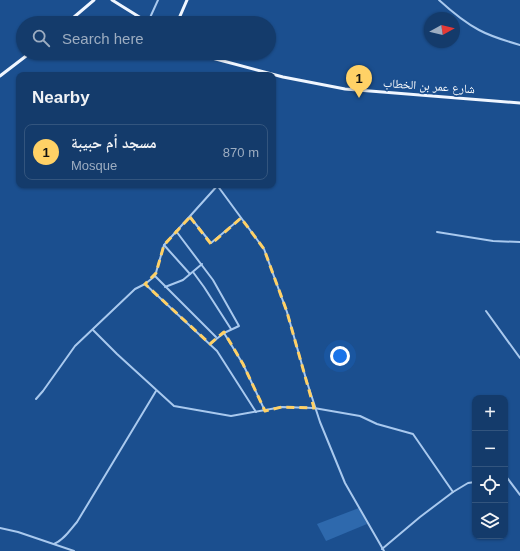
<!DOCTYPE html>
<html lang="en">
<head>
<meta charset="utf-8">
<style>
  :root { --surface:#143b6b; --page:#1d4271; --text:#f1f3f6; --muted:#9dadc1; --line:#33557e; --accent:#ffd166 }
  body { margin:0; font-family:Helvetica,"Noto Naskh Arabic",sans-serif; background:var(--page); color:var(--text) }
  .controls { position:absolute; right:12px; bottom:12px; display:grid; overflow:hidden; border-radius:8px; box-shadow:0 1px 3px #0004 }
  .controls button { width:36px; height:36px; display:grid; place-items:center; padding:0; border:0; border-bottom:1px solid var(--line); background:var(--surface); color:var(--text); font:20px sans-serif }
  .compass { position:absolute; left:424px; top:12px; width:36px; height:36px; border-radius:50%; background:var(--surface); box-shadow:0 1px 3px #0004; rotate:82deg }
  .you { position:absolute; left:340px; top:356px; width:14px; height:14px; margin:-10px; border:3px solid #fff; border-radius:50%; background:#1a73e8; box-shadow:0 0 0 6px #1a73e833 }
  .badge { display:grid; place-items:center; width:26px; height:26px; border-radius:50%; background:var(--accent); color:#111; font-size:13px; font-weight:700 }
  .pin { position:absolute; translate:-50% -33px; filter:drop-shadow(0 1px 2px #0008) }
  .pin::after { content:''; position:absolute; top:21px; width:14px; height:12px; background:inherit; clip-path:polygon(0 0,100% 0,50% 100%) }
  .list { margin:0; padding:0; list-style:none }
  h2 { display:flex; justify-content:space-between; align-items:center; height:52px; margin:0; padding:0 16px; font-size:17px }
  h2 small { font-size:13px; font-weight:400; color:var(--muted) }
  .list li { display:grid; grid-template-columns:26px 1fr auto; gap:12px; align-items:center; box-sizing:border-box; height:56px; margin:0 8px 8px; padding:0 8px; border:1px solid var(--line); border-radius:8px }
  .list b { display:block; font-size:15px; white-space:nowrap }
  .list p { margin:0; font-size:13px; white-space:nowrap; color:var(--muted) }
  .list em { font-size:13px; font-style:normal; color:var(--muted) }
  .icon { flex:none; width:22px; height:22px; fill:none; stroke:currentColor; stroke-width:2; stroke-linecap:round; stroke-linejoin:round }
  .map { position:relative; flex:none; width:520px; height:551px; overflow:hidden }
  .search { position:absolute; background:var(--surface); box-shadow:0 1px 3px #0004; left:16px; top:16px; width:260px; height:44px; display:flex; align-items:center; gap:10px; box-sizing:border-box; padding:0 14px; border-radius:22px; color:var(--muted); font-size:15px }
  .panel { position:absolute; background:var(--surface); box-shadow:0 1px 3px #0004; left:16px; top:72px; width:260px; height:116px; border-radius:8px }
  .map>svg:first-child { display:block }
  .green { fill:#2e69ad }
  .lines { fill:none; stroke-linecap:round; stroke-linejoin:round }
  .minor { stroke:#a9c9ee; stroke-width:2 }
  .major { stroke:#f0f6ff; stroke-width:3 }
  .marked { fill:none; stroke:#ffd166; stroke-width:3; stroke-dasharray:8 5; stroke-linejoin:round }
  .labels { text-anchor:middle; dominant-baseline:central; stroke-width:3.5; stroke-linejoin:round; paint-order:stroke }
  .street-label { font-size:12px; fill:#fff; stroke:#1b4f8f }
</style>
</head>
<body>
<div class="map">
<svg width="520" height="551" viewBox="0 0 520 551">
  <rect width="100%" height="100%" fill="#1b4f8f"/>
  <path class="green" d="M 359,508 L 367,524 L 326,541 L 317,524 Z"/>
  <g class="lines">
    <g class="minor">
      <path d="M 439,0 C 451,11 464,22 479,30 C 492,37 506,41 520,45"/>
      <path d="M 148,22 L 158,0"/>
      <path d="M 217,185 L 264,249 L 287,312 L 306,379 L 320,422 L 345,483 L 384,551"/>
      <path d="M 190,217 L 211,243 L 241,218"/>
      <path d="M 176,231 L 213,280 L 239,326 L 224,333 L 210,344"/>
      <path d="M 437,232 L 493,241 L 520,242"/>
      <path d="M 164,245 L 190,274"/>
      <path d="M 193,272 L 204,287 L 231,329"/>
      <path d="M 155,276 L 216,337"/>
      <path d="M 145,284 L 217,351 L 256,412"/>
      <path d="M 165,287 L 183,280 L 202,264"/>
      <path d="M 486,311 L 520,358"/>
      <path d="M 93,330 L 117,354 L 174,406 L 231,416 L 282,407 L 314,408 L 360,416 L 377,424 L 413,434 L 453,492"/>
      <path d="M 224,333 L 243,364 L 265,411"/>
      <path d="M 36,399 L 43,391 L 75,346 L 135,289 L 145,284 L 155,276 L 164,245 L 218,185"/>
      <path d="M 505,475 L 520,495"/>
      <path d="M 0,528 L 18,532 L 74,551"/>
      <path d="M 54,544 C 64,540 70,530 77,522 L 156,391"/>
      <path d="M 382,549 L 420,517 L 453,492 L 468,483 L 475,482"/>
    </g>
    <g class="major">
      <path d="M 112,0 L 149,23"/>
      <path d="M 67,23 L 94,0"/>
      <path d="M 177,23 L 187,0"/>
      <path d="M 198,53 L 212,58 L 283,77 L 345,89 L 520,103"/>
      <path d="M 0,76 L 30,53"/>
    </g>
  </g>
  <path class="marked" d="M 190,217 L 211,244 L 241,218 L 264,249 L 287,312 L 314,408 L 282,407 L 265,411 L 243,364 L 224,332 L 210,344 L 145,284 L 156,273 L 164,245 Z"/>
  <g class="labels">
    <g class="street-label">
      <text transform="translate(429 86) rotate(4)">شارع عمر بن الخطاب</text>
    </g>
  </g>
</svg>
<div class="controls">
<button>+</button>
<button>−</button>
<button><svg class="icon" aria-label="locate" viewBox="0 0 24 24"><circle cx="12" cy="12" r="6"/><path d="M12 2v4M12 18v4M2 12h4M18 12h4"/></svg></button>
<button><svg class="icon" aria-label="layers" viewBox="0 0 24 24"><path d="M12 4l9 5-9 5-9-5zM3 14l9 5 9-5"/></svg></button>
</div>
<svg class="compass" viewBox="-18 -18 36 36"><path d="M0-13l5 13h-10z" fill="#e53935"/><path d="M0 13l5-13h-10z" fill="#9dadc1"/></svg>
<div class="you"></div>
<div class="pin badge" style="left:359px;top:98px">1</div>
<div class="search"><svg class="icon" aria-label="search" viewBox="0 0 24 24"><circle cx="10" cy="10" r="6"/><path d="M15 15l6 6"/></svg>Search here</div>
<section class="panel">
<h2>Nearby<small></small></h2>
<ul class="list">
<li><span class="badge">1</span><div><b>مسجد أم حبيبة</b><p>Mosque</p></div><em>870 m</em></li>
</ul>
</section>
</div>
</body>
</html>
